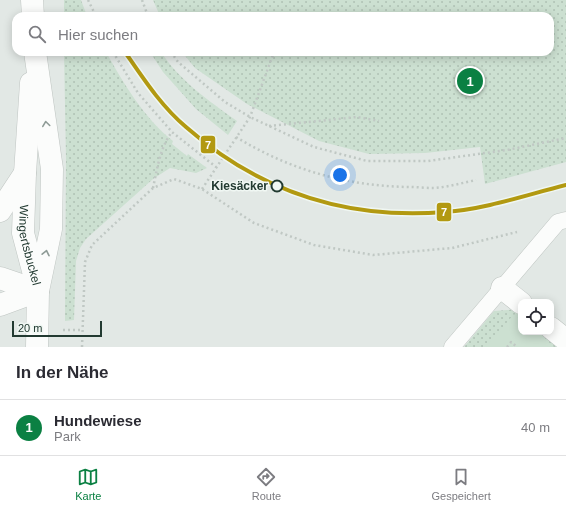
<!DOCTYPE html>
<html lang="de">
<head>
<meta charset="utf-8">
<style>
  :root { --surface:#fff; --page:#f7f7f7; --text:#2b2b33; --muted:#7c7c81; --line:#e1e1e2; --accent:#0b8043 }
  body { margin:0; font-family:Helvetica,sans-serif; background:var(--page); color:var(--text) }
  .controls { position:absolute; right:12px; bottom:12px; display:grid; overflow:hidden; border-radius:8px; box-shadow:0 2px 10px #0003 }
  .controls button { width:36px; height:36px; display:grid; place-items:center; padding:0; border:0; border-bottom:1px solid var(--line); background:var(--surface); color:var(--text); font:20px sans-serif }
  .scale { position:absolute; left:12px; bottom:10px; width:90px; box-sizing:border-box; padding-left:4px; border:2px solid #223a31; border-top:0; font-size:11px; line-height:14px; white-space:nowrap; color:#223a31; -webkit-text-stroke:3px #f0f7f3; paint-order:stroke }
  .you { position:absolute; left:340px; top:175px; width:14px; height:14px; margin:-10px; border:3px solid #fff; border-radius:50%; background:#1a73e8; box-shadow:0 0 0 6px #1a73e833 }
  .badge { display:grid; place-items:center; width:26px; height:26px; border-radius:50%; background:var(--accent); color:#fff; font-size:13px; font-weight:700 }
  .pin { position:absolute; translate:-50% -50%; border:2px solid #fff; box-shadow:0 1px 4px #0006 }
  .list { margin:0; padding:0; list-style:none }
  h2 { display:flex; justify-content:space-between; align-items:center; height:52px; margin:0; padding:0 16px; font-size:17px }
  h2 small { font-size:13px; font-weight:400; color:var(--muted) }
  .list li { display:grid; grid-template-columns:26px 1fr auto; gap:12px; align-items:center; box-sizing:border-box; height:56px; padding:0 16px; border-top:1px solid var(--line) }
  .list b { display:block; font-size:15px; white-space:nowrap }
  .list p { margin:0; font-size:13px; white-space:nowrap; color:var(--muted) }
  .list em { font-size:13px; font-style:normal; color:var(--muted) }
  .icon { flex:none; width:22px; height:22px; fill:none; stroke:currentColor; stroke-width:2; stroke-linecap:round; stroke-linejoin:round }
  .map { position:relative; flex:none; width:566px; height:347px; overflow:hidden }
  .search { position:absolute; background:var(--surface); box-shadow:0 2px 10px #0003; left:12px; right:12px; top:12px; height:44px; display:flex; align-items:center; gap:10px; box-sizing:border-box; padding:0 14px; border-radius:12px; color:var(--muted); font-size:15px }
  .sheet { height:108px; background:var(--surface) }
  nav { display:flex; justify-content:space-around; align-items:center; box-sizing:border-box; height:56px; border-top:1px solid var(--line); background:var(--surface); font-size:11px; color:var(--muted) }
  nav a { display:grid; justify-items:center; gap:2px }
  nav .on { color:var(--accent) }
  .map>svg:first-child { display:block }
  .green { fill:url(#green-dots) }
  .pitch { fill:#cce0d1 }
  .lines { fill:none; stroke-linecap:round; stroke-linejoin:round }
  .service-casing { stroke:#bfc5c2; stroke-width:17 }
  .minor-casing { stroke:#bfc5c2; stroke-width:23 }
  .tertiary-casing { stroke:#bfc5c2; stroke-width:23 }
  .secondary-casing { stroke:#bfc5c2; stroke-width:23 }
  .path { stroke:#c0c8c4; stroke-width:2.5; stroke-dasharray:2 3; stroke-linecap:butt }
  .service { stroke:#fbfcfb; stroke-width:16 }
  .minor { stroke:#fbfcfb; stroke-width:22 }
  .tertiary { stroke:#fbfcfb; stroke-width:22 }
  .secondary { stroke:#fbfcfb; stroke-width:22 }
  .tram-1-casing { stroke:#f0f7f3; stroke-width:7 }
  .tram-1 { stroke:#b29911; stroke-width:4 }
  .oneway { stroke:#8e9b96 }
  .stop-dot { fill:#f0f7f3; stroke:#223a31; stroke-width:2 }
  .labels { text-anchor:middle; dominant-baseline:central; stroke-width:3; stroke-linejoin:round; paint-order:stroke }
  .stop-label { font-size:12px; font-weight:bold; fill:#223a31; stroke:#f0f7f3; text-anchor:end }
  .street-label { font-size:12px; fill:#223a31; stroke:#f0f7f3 }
  .line-badge { stroke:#f0f7f3; stroke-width:1.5 }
  .badge-label { font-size:11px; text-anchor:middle; font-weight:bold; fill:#fff }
</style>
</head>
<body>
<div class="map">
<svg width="566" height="347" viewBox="0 0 566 347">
  <defs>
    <pattern id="green-dots" width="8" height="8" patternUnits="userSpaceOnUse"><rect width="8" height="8" fill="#cce0d1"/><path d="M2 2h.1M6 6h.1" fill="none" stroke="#afc1b4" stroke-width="1.8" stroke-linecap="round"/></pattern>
  </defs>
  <rect width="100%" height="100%" fill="#e2e8e5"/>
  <g class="green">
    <path d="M 64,0 L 81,0 L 87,16 L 64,16 Z"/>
    <path d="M 153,0 L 566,0 L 566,162 L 485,184 L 480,147 L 425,153 L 369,154 L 319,141 L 247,104 L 195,68 L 182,52 L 550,52 L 550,16 L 160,16 Z"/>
    <path d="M 64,52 L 106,52 C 124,84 144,118 173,141 L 172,144 L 187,156 L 188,154 L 207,168 L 196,173 L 170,168 L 153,179 L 86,239 L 80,248 L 76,261 L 74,320 L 65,321 L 66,159 Z"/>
    <path d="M 150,52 L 161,52 C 180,81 209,101 237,121 L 228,135 L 196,109 L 163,72 Z"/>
    <path d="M 519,309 L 521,310 L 521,332 L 548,332 L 566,347 L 464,347 L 494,311 Z"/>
  </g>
  <path class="pitch" d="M 514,314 L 521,320 L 521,332 L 536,332 L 554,347 L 486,347 Z"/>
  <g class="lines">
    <defs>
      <path id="service" d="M 452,347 L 558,222 L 566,220"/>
      <g id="minor">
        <path d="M 502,288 L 521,303"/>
        <path d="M 551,328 L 566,340"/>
      </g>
      <g id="tertiary">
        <path d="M 32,0 L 33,16"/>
        <path d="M 35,52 L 52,169 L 51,229 L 38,291 L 37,347"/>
        <path id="s1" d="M 31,83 L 25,173 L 23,233 L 37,286"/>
      </g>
      <g id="secondary">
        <path d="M 0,211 L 25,173"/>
        <path d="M 0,278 L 38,291"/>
        <path d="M 0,305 L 38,291"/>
      </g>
    </defs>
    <use href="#service" class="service-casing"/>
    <use href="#minor" class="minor-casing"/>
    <use href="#tertiary" class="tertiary-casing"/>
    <use href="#secondary" class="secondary-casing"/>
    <g class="path">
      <path d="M 88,0 L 96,16"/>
      <path d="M 142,0 L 148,16"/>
      <path d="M 113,52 L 138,93 L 172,132 L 216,167"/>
      <path d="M 171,52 L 178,62 L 225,102 L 250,117 L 314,147 L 367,161 L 428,161 L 507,150 L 566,138"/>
      <path d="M 269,126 L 357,117 L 379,121"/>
      <path d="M 236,137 C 290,170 347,186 409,187 C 417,187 426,188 434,188 C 448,187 462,183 476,180"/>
      <path d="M 153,188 C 157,170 160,147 172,132"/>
      <path d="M 202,189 L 250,117 L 274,52"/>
      <path d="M 63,330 L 82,330"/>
      <path d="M 82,347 L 85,262 L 92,245 L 153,188 L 174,179 L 202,189 L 254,223 L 314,245 L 373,255 L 452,248 L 517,232"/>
      <path d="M 507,347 L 511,342 L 517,347"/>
    </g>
    <use href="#service" class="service"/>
    <use href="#minor" class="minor"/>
    <use href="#tertiary" class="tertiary"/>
    <use href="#secondary" class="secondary"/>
    <defs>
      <path id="tram-1" d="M 125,52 C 143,78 161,106 186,127 C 260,192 347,220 445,212 C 486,209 526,195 566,185"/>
    </defs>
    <use href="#tram-1" class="tram-1-casing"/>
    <use href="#tram-1" class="tram-1"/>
  </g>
  <defs><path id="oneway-chevron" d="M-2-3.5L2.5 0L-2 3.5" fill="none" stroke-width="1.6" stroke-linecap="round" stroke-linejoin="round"/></defs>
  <g class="oneway">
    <use href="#oneway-chevron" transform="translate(46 124) rotate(-98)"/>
    <use href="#oneway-chevron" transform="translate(46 253) rotate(-78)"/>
  </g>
  <circle class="stop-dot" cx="277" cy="186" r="5.5"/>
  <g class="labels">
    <g class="stop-label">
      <text x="268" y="186">Kiesäcker</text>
    </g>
    <g class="street-label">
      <text stroke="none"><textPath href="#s1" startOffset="163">Wingertsbuckel</textPath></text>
    </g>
  </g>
  <g class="line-badge">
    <rect x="200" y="135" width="16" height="19" rx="4" fill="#b29911"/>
    <rect x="436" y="202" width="16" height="20" rx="4" fill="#b29911"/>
  </g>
  <g class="badge-label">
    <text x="208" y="149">7</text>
    <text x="444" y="216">7</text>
  </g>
</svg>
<div class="controls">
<button><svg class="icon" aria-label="locate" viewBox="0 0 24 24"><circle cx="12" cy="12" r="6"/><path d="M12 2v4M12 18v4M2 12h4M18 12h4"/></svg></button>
</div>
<div class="scale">20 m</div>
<div class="you"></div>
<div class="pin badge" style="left:470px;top:81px">1</div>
<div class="search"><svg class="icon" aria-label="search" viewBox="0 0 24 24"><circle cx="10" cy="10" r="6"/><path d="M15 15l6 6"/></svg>Hier suchen</div>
</div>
<section class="sheet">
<h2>In der Nähe<small></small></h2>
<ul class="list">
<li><span class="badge">1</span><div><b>Hundewiese</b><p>Park</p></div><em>40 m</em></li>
</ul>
</section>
<nav>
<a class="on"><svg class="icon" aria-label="map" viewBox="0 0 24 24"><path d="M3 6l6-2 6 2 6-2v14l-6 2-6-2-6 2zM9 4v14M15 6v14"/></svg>Karte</a>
<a><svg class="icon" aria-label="directions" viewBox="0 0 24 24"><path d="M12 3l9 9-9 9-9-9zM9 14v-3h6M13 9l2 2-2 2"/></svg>Route</a>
<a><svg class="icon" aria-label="saved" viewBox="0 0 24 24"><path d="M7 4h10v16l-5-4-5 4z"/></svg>Gespeichert</a>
</nav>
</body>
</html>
